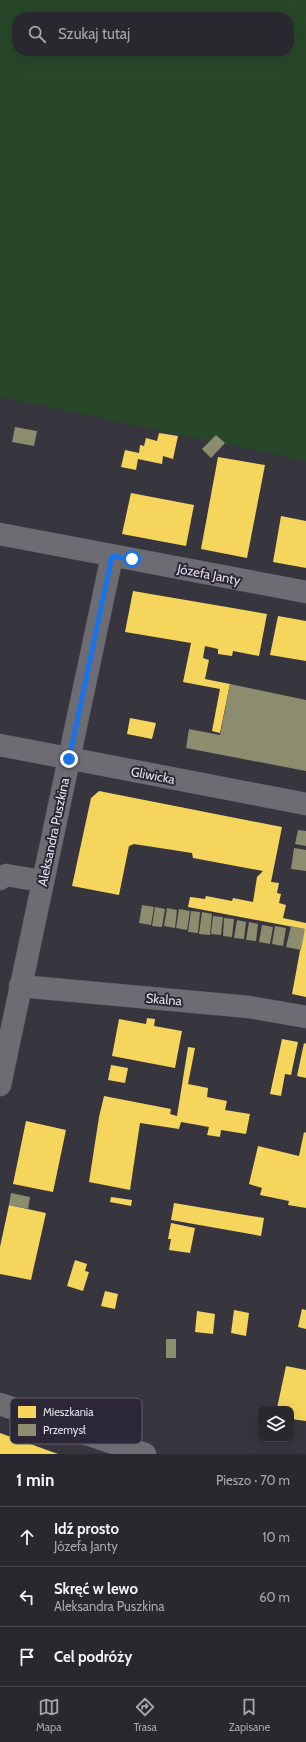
<!DOCTYPE html>
<html lang="pl">
<head>
<meta charset="utf-8">
<style>
  :root { --surface:#29282e; --page:#35343a; --text:#f1f3f6; --muted:#a5a6aa; --line:#45444a; --accent:#a7a4ae }
  body { margin:0; font-family:Cabin,sans-serif; background:var(--page); color:var(--text) }
  .controls { position:absolute; right:12px; bottom:12px; display:grid; overflow:hidden; border-radius:8px; box-shadow:0 4px 16px #0002 }
  .controls button { width:36px; height:36px; display:grid; place-items:center; padding:0; border:0; border-bottom:1px solid var(--line); background:var(--surface); color:var(--text); font:20px sans-serif }
  .stop { position:absolute; width:12px; height:12px; margin:-9px; border:3px solid #1a73e8; border-radius:50%; background:#fff }
  .stop.end { background:#1a73e8; border-color:#fff; box-shadow:0 1px 4px #0008 }
  .list { margin:0; padding:0; list-style:none }
  h2 { display:flex; justify-content:space-between; align-items:center; height:52px; margin:0; padding:0 16px; font-size:17px }
  h2 small { font-size:13px; font-weight:400; color:var(--muted) }
  .list li { display:grid; grid-template-columns:26px 1fr auto; gap:12px; align-items:center; box-sizing:border-box; height:60px; padding:0 16px; border-top:1px solid var(--line) }
  .list b { display:block; font-size:15px; white-space:nowrap }
  .list p { margin:0; font-size:13px; white-space:nowrap; color:var(--muted) }
  .list em { font-size:13px; font-style:normal; color:var(--muted) }
  .icon { flex:none; width:22px; height:22px; fill:none; stroke:currentColor; stroke-width:2; stroke-linecap:round; stroke-linejoin:round }
  .map { position:relative; flex:none; width:306px; height:1454px; overflow:hidden }
  .search { position:absolute; background:var(--surface); box-shadow:0 4px 16px #0002; left:12px; right:12px; top:12px; height:44px; display:flex; align-items:center; gap:10px; box-sizing:border-box; padding:0 14px; border-radius:16px; color:var(--muted); font-size:15px }
  .sheet { height:232px; background:var(--surface) }
  nav { display:flex; justify-content:space-around; align-items:center; box-sizing:border-box; height:56px; border-top:1px solid var(--line); background:var(--surface); font-size:11px; color:var(--muted) }
  nav a { display:grid; justify-items:center; gap:2px }
  nav .on { color:var(--accent) }
  .map>svg:first-child { display:block }
  .green { fill:#274728; fill-rule:evenodd }
  .homes { fill:#f6d55c }
  .industry { fill:#8c8c6e }
  .lines { fill:none; stroke-linecap:round; stroke-linejoin:round }
  .minor-casing { stroke:#56545c; stroke-width:23 }
  .minor { stroke:#6d6c73; stroke-width:22 }
  .route { stroke:#1a73e8; stroke-width:5 }
  .labels { text-anchor:middle; dominant-baseline:central; stroke-width:4; stroke-linejoin:round; paint-order:stroke }
  .street-label { font-size:13px; fill:#e3e0eb; stroke:#2c2737 }
  .key { fill:#2c2737; stroke:#635e6d; stroke-width:1 }
  .key-label { font-size:11px; fill:#e3e0eb }
</style>
</head>
<body>
<div class="map">
<svg width="306" height="1454" viewBox="0 0 306 1454">
  <rect width="100%" height="100%" fill="#37353e"/>
  <path class="green" d="M 0,0 L 306,0 L 306,461 L 0,397 ZM 17,17 L 289,17 L 289,51 L 17,51 Z"/>
  <g class="homes">
    <path d="M 159,433 L 178,436 L 173,459 L 163,456 L 162,464 L 138,459 L 136,470 L 121,467 L 125,450 L 139,453 L 140,445 L 144,446 L 146,438 L 157,441 Z"/>
    <path d="M 218,457 L 265,465 L 247,558 L 201,549 Z"/>
    <path d="M 131,493 L 194,505 L 186,546 L 122,534 Z"/>
    <path d="M 281,516 L 306,521 L 306,568 L 273,562 Z"/>
    <path d="M 133,591 L 267,614 L 259,656 L 233,651 L 232,656 L 218,654 L 218,649 L 205,646 L 203,658 L 209,660 L 205,679 L 230,684 L 220,733 L 212,731 L 220,689 L 183,682 L 191,643 L 125,632 Z"/>
    <path d="M 278,616 L 306,621 L 306,661 L 270,655 Z"/>
    <path d="M 130,718 L 156,723 L 152,739 L 127,734 Z"/>
    <path d="M 99,791 L 282,827 L 271,882 L 279,883 L 277,893 L 281,894 L 279,903 L 286,905 L 283,918 L 306,923 L 306,997 L 292,994 L 304,929 L 188,907 L 190,897 L 205,899 L 206,896 L 232,901 L 233,898 L 253,902 L 257,877 L 263,871 L 193,858 L 192,853 L 134,844 L 129,846 L 119,895 L 72,886 L 91,798 Z"/>
    <path d="M 147,1018 L 155,1019 L 154,1026 L 182,1031 L 175,1068 L 112,1056 L 119,1019 L 146,1024 Z"/>
    <path d="M 282,1039 L 298,1042 L 291,1075 L 285,1074 L 281,1096 L 270,1094 Z"/>
    <path d="M 304,1043 L 306,1044 L 306,1078 L 297,1076 Z"/>
    <path d="M 188,1047 L 195,1048 L 188,1084 L 208,1088 L 207,1097 L 227,1101 L 225,1110 L 250,1114 L 246,1134 L 221,1130 L 220,1137 L 207,1135 L 209,1127 L 181,1122 L 179,1129 L 140,1123 L 130,1190 L 89,1182 L 99,1117 L 104,1096 L 171,1109 L 170,1114 L 177,1116 Z"/>
    <path d="M 111,1065 L 128,1068 L 125,1083 L 108,1080 Z"/>
    <path d="M 26,1121 L 66,1130 L 53,1192 L 13,1184 Z"/>
    <path d="M 304,1132 L 306,1133 L 306,1208 L 288,1205 L 289,1201 L 260,1195 L 262,1188 L 249,1184 L 258,1146 L 299,1156 Z"/>
    <path d="M 111,1197 L 132,1200 L 131,1206 L 110,1202 Z"/>
    <path d="M 174,1203 L 264,1218 L 261,1236 L 171,1220 Z"/>
    <path d="M 9,1205 L 46,1213 L 31,1280 L 0,1274 L 0,1247 Z"/>
    <path d="M 171,1223 L 195,1228 L 190,1253 L 169,1250 L 171,1239 L 168,1239 Z"/>
    <path d="M 75,1260 L 87,1264 L 85,1271 L 89,1272 L 83,1291 L 67,1286 Z"/>
    <path d="M 105,1291 L 118,1294 L 115,1309 L 101,1306 Z"/>
    <path d="M 302,1309 L 306,1310 L 306,1329 L 298,1327 Z"/>
    <path d="M 234,1310 L 249,1313 L 246,1336 L 231,1333 Z"/>
    <path d="M 197,1311 L 215,1314 L 213,1334 L 195,1332 Z"/>
    <path d="M 286,1366 L 306,1370 L 306,1421 L 291,1419 L 291,1409 L 277,1408 Z"/>
    <path d="M 0,1433 L 58,1454 L 0,1454 Z"/>
  </g>
  <g class="industry">
    <path d="M 15,427 L 37,431 L 34,446 L 12,442 Z"/>
    <path d="M 216,435 L 225,443 L 211,458 L 202,449 Z"/>
    <path d="M 230,684 L 306,700 L 306,771 L 186,748 L 189,729 L 220,735 Z"/>
    <path d="M 298,830 L 306,831 L 306,846 L 295,844 Z"/>
    <path d="M 294,848 L 306,850 L 306,871 L 291,869 Z"/>
    <path d="M 142,905 L 154,907 L 151,925 L 139,923 Z"/>
    <path d="M 155,907 L 165,909 L 162,927 L 152,926 Z"/>
    <path d="M 167,908 L 177,910 L 175,928 L 164,926 Z"/>
    <path d="M 179,909 L 190,911 L 187,930 L 176,928 Z"/>
    <path d="M 191,911 L 200,912 L 198,933 L 188,932 Z"/>
    <path d="M 202,912 L 212,914 L 210,935 L 199,934 Z"/>
    <path d="M 213,916 L 223,917 L 221,935 L 211,934 Z"/>
    <path d="M 224,918 L 234,919 L 232,937 L 223,936 Z"/>
    <path d="M 237,920 L 246,922 L 244,939 L 234,938 Z"/>
    <path d="M 249,922 L 258,924 L 256,941 L 246,940 Z"/>
    <path d="M 262,925 L 273,927 L 270,944 L 259,942 Z"/>
    <path d="M 275,926 L 286,928 L 283,946 L 272,944 Z"/>
    <path d="M 291,926 L 305,929 L 301,950 L 286,947 Z"/>
    <path d="M 11,1193 L 30,1197 L 28,1209 L 9,1205 Z"/>
    <rect x="166" y="1339" width="10" height="19"/>
  </g>
  <g class="lines">
    <defs>
      <g id="minor">
        <path d="M 0,534 L 306,592"/>
        <path d="M 0,745 L 306,804"/>
        <path d="M 0,879 L 6,875 L 42,881"/>
        <path d="M 20,986 L 249,1007 L 306,1017"/>
        <path d="M 0,1085 L 112,556"/>
        <path d="M 0,1404 L 145,1454"/>
      </g>
    </defs>
    <use href="#minor" class="minor-casing"/>
    <use href="#minor" class="minor"/>
  </g>
  <g class="lines">
    <path class="route" d="M 69,759 L 112,556 L 132,559"/>
  </g>
  <g class="labels">
    <g class="street-label">
      <text transform="translate(209 574) rotate(11)">Józefa Janty</text>
      <text transform="translate(153 775) rotate(11)">Gliwicka</text>
      <text transform="translate(53 832) rotate(-78)">Aleksandra Puszkina</text>
      <text transform="translate(164 999) rotate(5)">Skalna</text>
    </g>
  </g>
  <rect x="10" y="1398" width="132" height="46" rx="6" class="key"/>
  <rect x="18" y="1406" width="18" height="12" fill="#f6d55c"/>
  <rect x="18" y="1424" width="18" height="12" fill="#8c8c6e"/>
  <g class="key-label">
    <text x="43" y="1416">Mieszkania</text>
    <text x="43" y="1434">Przemysł</text>
  </g>
</svg>
<div class="controls">
<button><svg class="icon" aria-label="layers" viewBox="0 0 24 24"><path d="M12 4l9 5-9 5-9-5zM3 14l9 5 9-5"/></svg></button>
</div>
<div class="stop" style="left:132px;top:559px"></div>
<div class="stop end" style="left:69px;top:759px"></div>
<div class="search"><svg class="icon" aria-label="search" viewBox="0 0 24 24"><circle cx="10" cy="10" r="6"/><path d="M15 15l6 6"/></svg>Szukaj tutaj</div>
</div>
<section class="sheet">
<h2>1 min<small>Pieszo · 70 m</small></h2>
<ul class="list">
<li><svg class="icon" aria-label="ahead" viewBox="0 0 24 24"><path d="M12 20V5M6 11l6-6 6 6"/></svg><div><b>Idź prosto</b><p>Józefa Janty</p></div><em>10 m</em></li>
<li><svg class="icon" aria-label="left" viewBox="0 0 24 24"><path d="M17 20v-9H6M10 6l-5 5 5 5"/></svg><div><b>Skręć w lewo</b><p>Aleksandra Puszkina</p></div><em>60 m</em></li>
<li><svg class="icon" aria-label="arrive" viewBox="0 0 24 24"><path d="M6 21V4h12l-3 4 3 4H6"/></svg><div><b>Cel podróży</b></div></li>
</ul>
</section>
<nav>
<a class="on"><svg class="icon" aria-label="map" viewBox="0 0 24 24"><path d="M3 6l6-2 6 2 6-2v14l-6 2-6-2-6 2zM9 4v14M15 6v14"/></svg>Mapa</a>
<a><svg class="icon" aria-label="directions" viewBox="0 0 24 24"><path d="M12 3l9 9-9 9-9-9zM9 14v-3h6M13 9l2 2-2 2"/></svg>Trasa</a>
<a><svg class="icon" aria-label="saved" viewBox="0 0 24 24"><path d="M7 4h10v16l-5-4-5 4z"/></svg>Zapisane</a>
</nav>
</body>
</html>
